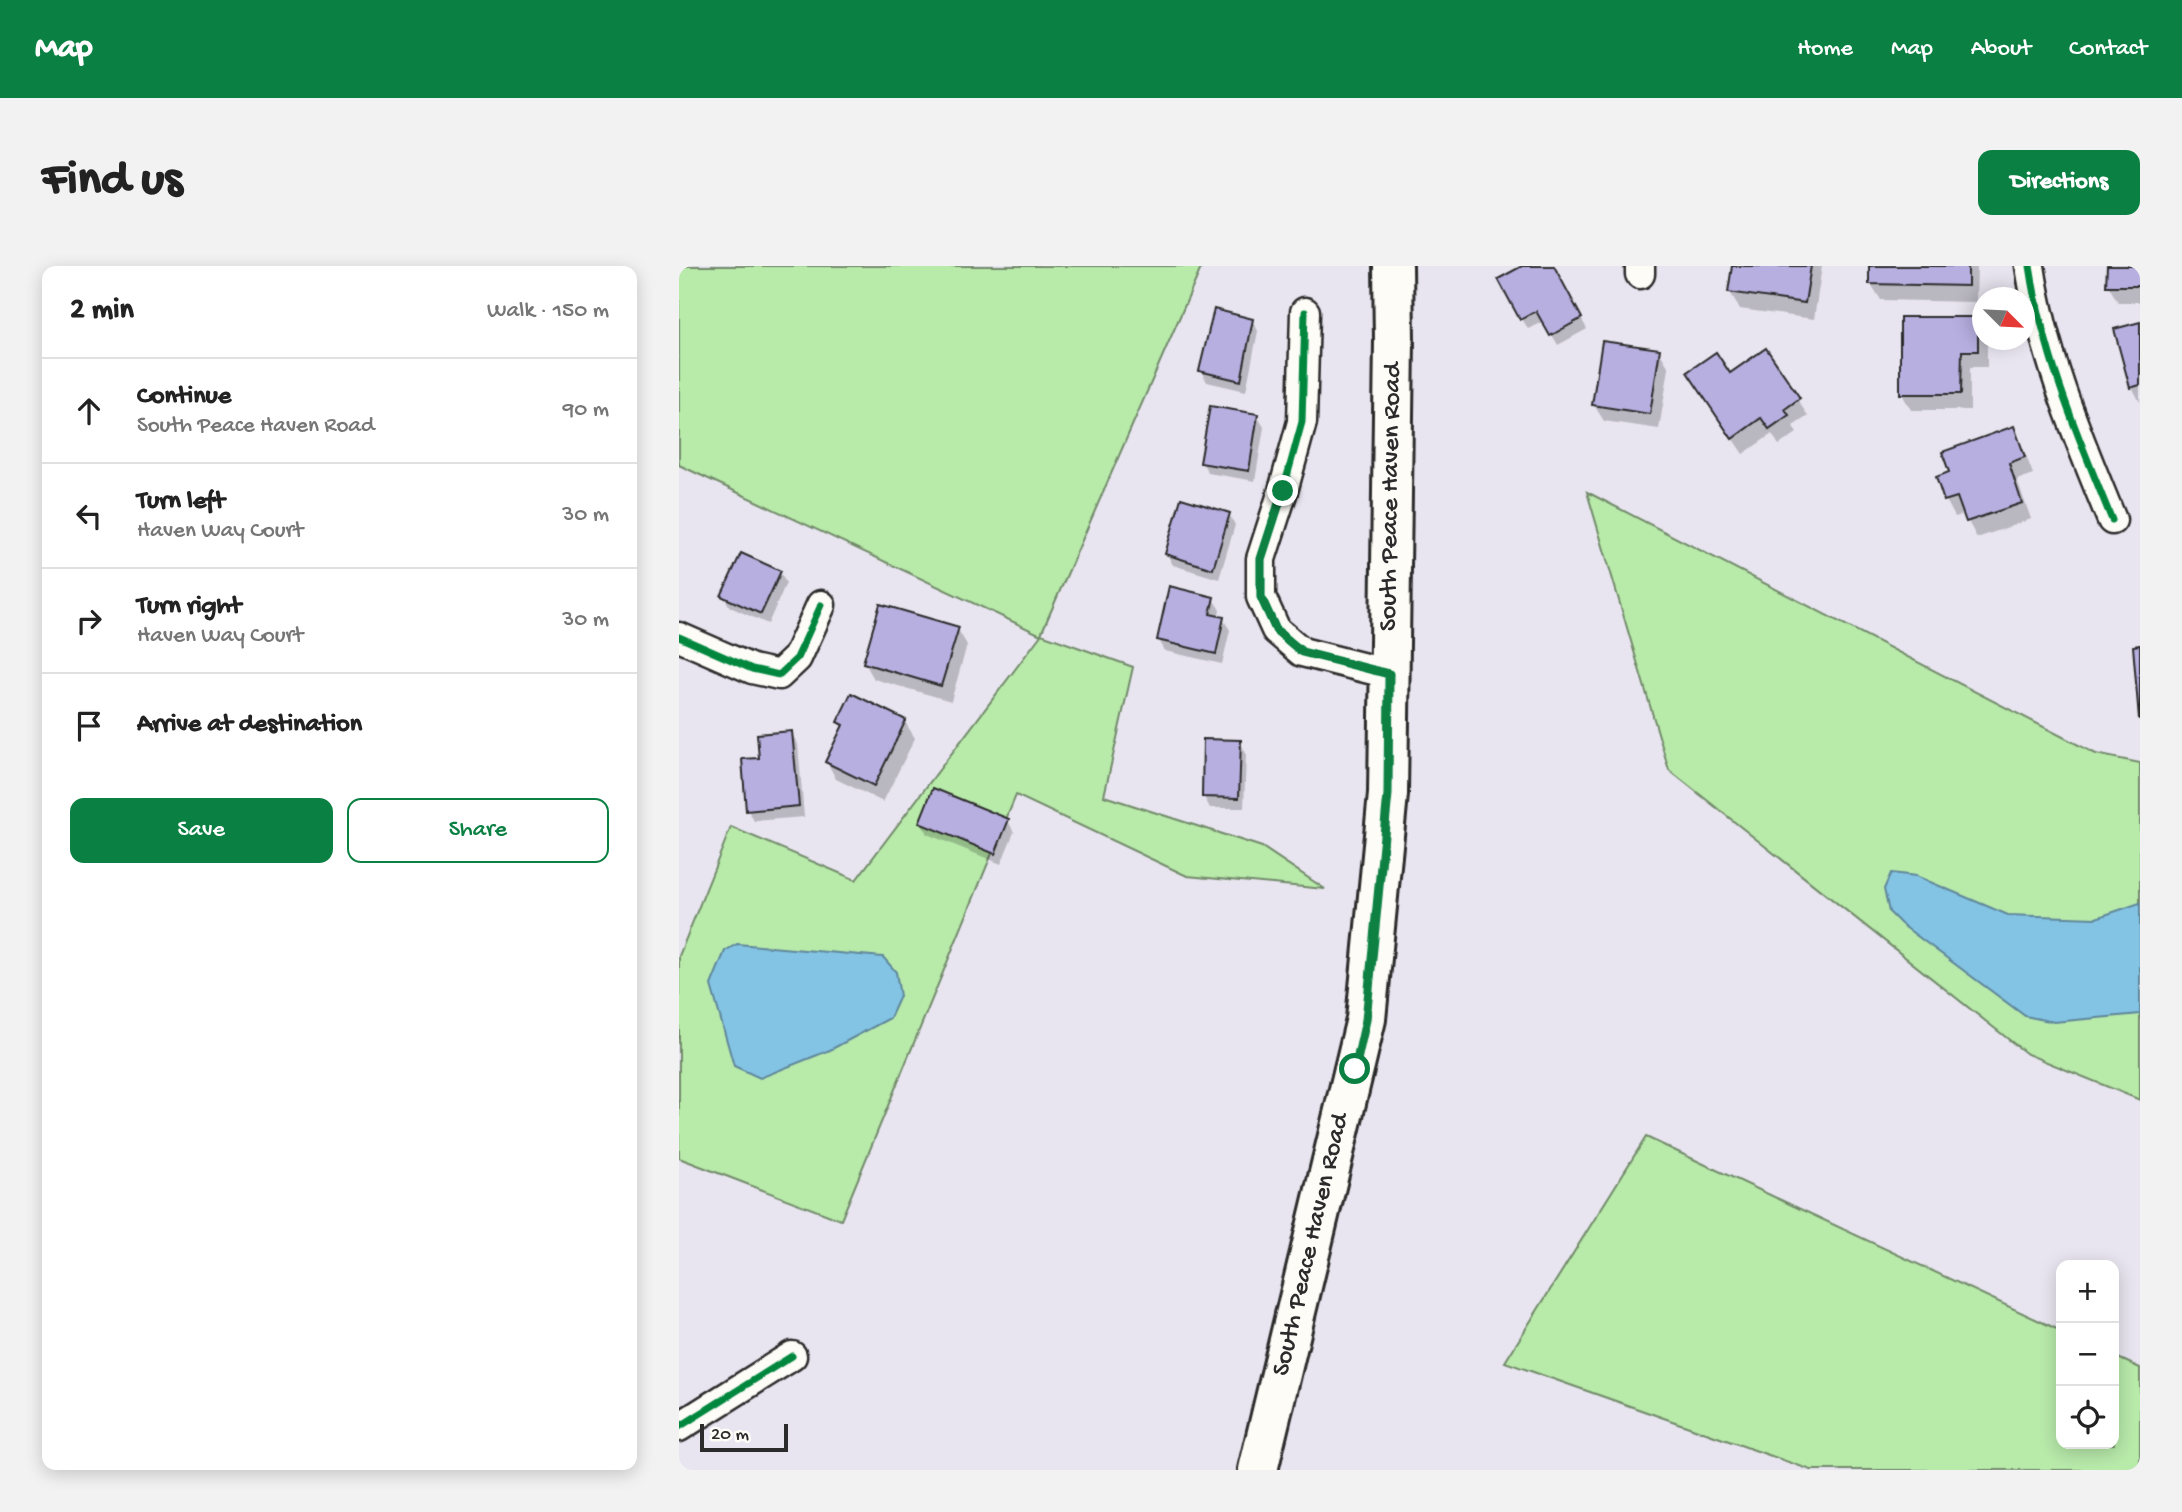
<!DOCTYPE html>
<html lang="en">
<head>
<meta charset="utf-8">
<style>
  :root { --surface:#fff; --page:#f2f2f2; --text:#222; --muted:#767676; --line:#e0e0e0; --accent:#0b8043 }
  body { margin:0; font-family:"Gochi Hand",sans-serif; background:var(--page); color:var(--text) }
  .controls { position:absolute; right:21px; bottom:21px; display:grid; overflow:hidden; border-radius:14px; box-shadow:0 4px 18px #0003 }
  .controls button { width:63px; height:63px; display:grid; place-items:center; padding:0; border:0; border-bottom:2px solid var(--line); background:var(--surface); color:var(--text); font:35px sans-serif }
  .compass { position:absolute; left:1293px; top:21px; width:63px; height:63px; border-radius:50%; background:var(--surface); box-shadow:0 4px 18px #0003; rotate:114deg }
  .scale { position:absolute; left:21px; bottom:18px; width:88px; box-sizing:border-box; padding-left:7px; border:4px solid #2b2b2b; border-top:0; font-size:19px; line-height:24px; white-space:nowrap; color:#2b2b2b; -webkit-text-stroke:5px #fdfcf7; paint-order:stroke }
  .stop { position:absolute; width:21px; height:21px; margin:-16px; border:5px solid #0b8043; border-radius:50%; background:#fff }
  .stop.end { background:#0b8043; border-color:#fff; box-shadow:0 2px 7px #0008 }
  .list { margin:0; padding:0; list-style:none }
  h2 { display:flex; justify-content:space-between; align-items:center; height:91px; margin:0; padding:0 28px; font-size:30px }
  h2 small { font-size:23px; font-weight:400; color:var(--muted) }
  .list li { display:grid; grid-template-columns:46px 1fr auto; gap:21px; align-items:center; box-sizing:border-box; height:105px; padding:0 28px; border-top:2px solid var(--line) }
  .list b { display:block; font-size:26px; white-space:nowrap }
  .list p { margin:0; font-size:23px; white-space:nowrap; color:var(--muted) }
  .list em { font-size:23px; font-style:normal; color:var(--muted) }
  .actions { display:flex; gap:14px; padding:21px 28px }
  .actions a { flex:1; padding:16px 0; border:2px solid var(--accent); border-radius:14px; text-align:center; font-size:24px; color:var(--accent) }
  .actions .main { background:var(--accent); color:#fff }
  .icon { flex:none; width:38px; height:38px; fill:none; stroke:currentColor; stroke-width:2; stroke-linecap:round; stroke-linejoin:round }
  .map { position:relative; flex:none; width:1461px; height:1204px; overflow:hidden; border-radius:14px }
  header { display:flex; align-items:center; gap:42px; box-sizing:border-box; height:98px; padding:0 35px; background:var(--accent); color:#fff }
  header strong { font-size:33px }
  nav { display:flex; gap:38px; margin-inline-start:auto; font-size:24px }
  .intro { display:flex; align-items:center; justify-content:space-between; box-sizing:border-box; height:168px; padding:0 42px }
  h1 { margin:0; font-size:49px }
  .button { padding:18px 32px; border-radius:14px; background:var(--accent); color:#fff; font-size:24px; font-weight:700 }
  main { display:flex; gap:42px; padding:0 42px }
  aside { flex:1; background:var(--surface); border-radius:14px; box-shadow:0 4px 18px #0003 }
  .map>svg:first-child { display:block }
  .green { fill:#b8eaaa; stroke:#728a6a; stroke-width:2 }
  .water { fill:#83c4e4; stroke:#60879a; stroke-width:2 }
  .shadow { fill:#0003 }
  .building { fill:#b7afe0; stroke:#2b2b2b; stroke-width:2 }
  .lines { fill:none; stroke-linecap:round; stroke-linejoin:round }
  .minor-casing { stroke:#2b2b2b; stroke-width:33 }
  .secondary-casing { stroke:#2b2b2b; stroke-width:44 }
  .minor { stroke:#fdfcf7; stroke-width:28 }
  .secondary { stroke:#fdfcf7; stroke-width:38 }
  .cycleway-casing { stroke:#fdfcf7; stroke-width:11 }
  .cycleway { stroke:#00873e; stroke-width:7 }
  .route { stroke:#0b8043; stroke-width:9 }
  .labels { text-anchor:middle; dominant-baseline:central; stroke-width:5; stroke-linejoin:round; paint-order:stroke }
  .street-label { font-size:26px; fill:#2b2b2b; stroke:#fdfcf7 }
</style>
</head>
<body>
<header>
<strong>Map</strong>
<nav><a>Home</a><a>Map</a><a>About</a><a>Contact</a></nav>
</header>
<div class="intro"><h1>Find us</h1><a class="button">Directions</a></div>
<main>
<aside>
<h2>2 min<small>Walk · 150 m</small></h2>
<ul class="list">
<li><svg class="icon" aria-label="ahead" viewBox="0 0 24 24"><path d="M12 20V5M6 11l6-6 6 6"/></svg><div><b>Continue</b><p>South Peace Haven Road</p></div><em>90 m</em></li>
<li><svg class="icon" aria-label="left" viewBox="0 0 24 24"><path d="M17 20v-9H6M10 6l-5 5 5 5"/></svg><div><b>Turn left</b><p>Haven Way Court</p></div><em>30 m</em></li>
<li><svg class="icon" aria-label="right" viewBox="0 0 24 24"><path d="M7 20v-9h11M14 6l5 5-5 5"/></svg><div><b>Turn right</b><p>Haven Way Court</p></div><em>30 m</em></li>
<li><svg class="icon" aria-label="arrive" viewBox="0 0 24 24"><path d="M6 21V4h12l-3 4 3 4H6"/></svg><div><b>Arrive at destination</b></div></li>
</ul>
<div class="actions"><a class="main">Save</a><a>Share</a></div>
</aside>
<div class="map">
<svg width="1461" height="1204" viewBox="0 0 1461 1204">
  <rect width="100%" height="100%" fill="#e8e5f0"/>
  <filter id="ink" filterUnits="userSpaceOnUse"><feTurbulence type="fractalNoise" baseFrequency=".0143" numOctaves="2"/><feDisplacementMap in="SourceGraphic" scale="14" xChannelSelector="R" yChannelSelector="G"/><feConvolveMatrix kernelMatrix="1 2 1 2 8 2 1 2 1" color-interpolation-filters="sRGB"/></filter>
  <g filter="url(#ink)">
    <g class="green">
      <path d="M 0,0 L 523,0 L 362,368 L 454,401 L 425,530 L 583,581 L 646,623 L 508,610 L 337,529 L 162,954 L 0,892 L 0,690 L 52,561 L 177,614 L 362,369 L 0,199 Z"/>
      <path d="M 908,226 L 1417,488 L 1461,497 L 1461,834 L 1348,788 L 990,504 Z"/>
      <path d="M 967,871 L 1382,1065 L 1382,1178 L 1435,1178 L 1435,1090 L 1461,1102 L 1461,1204 L 1132,1204 L 826,1096 Z"/>
    </g>
    <g class="water">
      <path d="M 1212,607 L 1237,610 L 1329,649 L 1417,652 L 1461,637 L 1461,748 L 1375,756 L 1346,750 L 1222,658 L 1210,646 L 1205,623 Z"/>
      <path d="M 58,678 L 204,691 L 217,706 L 221,730 L 211,752 L 151,784 L 81,812 L 55,800 L 32,719 L 46,685 Z"/>
    </g>
    <g class="shadow">
      <path d="M 847,0 L 873,0 L 908,63 L 879,79 L 865,55 L 849,63 L 821,14 Z"/>
      <path d="M 1055,0 L 1143,0 L 1135,53 L 1061,43 L 1051,26 Z"/>
      <path d="M 1192,0 L 1298,0 L 1297,36 L 1202,34 L 1192,18 Z"/>
      <path d="M 1429,0 L 1461,0 L 1461,36 L 1439,36 L 1429,19 Z"/>
      <path d="M 1298,53 L 1304,62 L 1304,74 L 1308,74 L 1308,101 L 1291,101 L 1291,144 L 1232,144 L 1223,128 Z"/>
      <path d="M 573,54 L 579,65 L 567,125 L 528,116 L 522,105 Z"/>
      <path d="M 1461,58 L 1461,136 L 1453,121 Z"/>
      <path d="M 980,85 L 990,102 L 980,163 L 925,155 L 915,139 Z"/>
      <path d="M 1087,85 L 1129,150 L 1114,160 L 1118,167 L 1100,179 L 1093,168 L 1064,188 L 1020,123 L 1051,109 Z"/>
      <path d="M 578,150 L 585,161 L 576,215 L 529,207 L 523,196 Z"/>
      <path d="M 1334,162 L 1343,179 L 1354,208 L 1338,214 L 1352,253 L 1298,272 L 1285,248 L 1276,251 L 1267,234 L 1259,212 L 1272,208 Z"/>
      <path d="M 550,248 L 556,259 L 540,313 L 494,299 L 488,288 Z"/>
      <path d="M 101,306 L 107,317 L 89,358 L 51,341 L 44,330 Z"/>
      <path d="M 534,333 L 541,344 L 539,352 L 544,353 L 551,364 L 543,398 L 486,385 L 480,374 Z"/>
      <path d="M 278,362 L 288,379 L 272,435 L 195,413 L 186,397 Z"/>
      <path d="M 173,430 L 226,456 L 236,472 L 204,536 L 157,513 L 148,496 L 164,463 L 160,456 Z"/>
      <path d="M 112,467 L 119,478 L 125,551 L 75,555 L 69,544 L 82,493 Z"/>
      <path d="M 561,476 L 567,487 L 565,542 L 531,542 L 525,531 Z"/>
      <path d="M 329,555 L 335,566 L 322,598 L 248,568 L 242,557 Z"/>
    </g>
    <g class="building">
      <path d="M 843,0 L 875,0 L 903,52 L 871,70 L 857,45 L 841,54 L 819,13 Z"/>
      <path d="M 1053,0 L 1132,0 L 1126,37 L 1049,26 Z"/>
      <path d="M 1190,0 L 1289,0 L 1289,20 L 1190,18 Z"/>
      <path d="M 1428,0 L 1461,0 L 1461,20 L 1427,20 Z"/>
      <path d="M 535,43 L 574,53 L 562,115 L 520,105 Z"/>
      <path d="M 1221,51 L 1299,51 L 1299,85 L 1283,85 L 1282,128 L 1221,128 Z"/>
      <path d="M 1461,56 L 1461,119 L 1451,122 L 1435,63 Z"/>
      <path d="M 923,75 L 981,83 L 971,148 L 913,139 Z"/>
      <path d="M 1087,82 L 1121,132 L 1106,143 L 1110,149 L 1090,163 L 1082,152 L 1053,173 L 1008,106 L 1037,86 L 1051,107 Z"/>
      <path d="M 531,140 L 579,148 L 570,205 L 521,197 Z"/>
      <path d="M 1335,160 L 1346,191 L 1330,197 L 1343,237 L 1287,256 L 1278,231 L 1265,235 L 1257,211 L 1270,206 L 1263,186 Z"/>
      <path d="M 502,232 L 551,247 L 534,303 L 486,288 Z"/>
      <path d="M 62,287 L 102,305 L 82,348 L 42,330 Z"/>
      <path d="M 490,320 L 535,331 L 531,348 L 545,351 L 537,388 L 478,374 Z"/>
      <path d="M 201,338 L 280,361 L 262,420 L 184,397 Z"/>
      <path d="M 1461,379 L 1461,453 L 1460,453 L 1454,380 Z"/>
      <path d="M 172,427 L 227,454 L 195,520 L 146,496 L 164,459 L 158,456 Z"/>
      <path d="M 113,465 L 120,540 L 67,545 L 63,493 L 80,492 L 78,468 Z"/>
      <path d="M 524,473 L 562,474 L 560,532 L 523,531 Z"/>
      <path d="M 254,522 L 330,553 L 316,588 L 240,557 Z"/>
    </g>
    <g class="lines">
      <defs>
        <g id="minor">
          <path d="M 961,0 L 961,8"/>
          <path d="M 1351,0 C 1364,89 1399,171 1433,254"/>
          <path d="M 626,46 L 623,156 L 604,225 L 582,293 L 582,331 L 597,364 L 623,386 L 710,408"/>
          <path d="M 0,371 L 73,403 L 100,409 L 118,392 L 142,339"/>
          <path d="M 0,1161 L 113,1090"/>
        </g>
        <path id="secondary" d="M 579,1204 L 687,753 L 709,528 L 715,75 L 714,0"/>
      </defs>
      <use href="#minor" class="minor-casing"/>
      <use href="#secondary" class="secondary-casing"/>
      <use href="#minor" class="minor"/>
      <use href="#secondary" class="secondary"/>
      <defs>
        <g id="cycleway">
          <path d="M 1351,0 C 1364,89 1399,171 1433,254"/>
          <path d="M 626,46 L 623,156 L 604,225 L 582,293 L 582,331 L 597,364 L 623,386 L 710,408"/>
          <path d="M 0,371 L 73,403 L 100,409 L 118,392 L 142,339"/>
          <path d="M 0,1161 L 113,1090"/>
        </g>
      </defs>
      <use href="#cycleway" class="cycleway-casing"/>
      <use href="#cycleway" class="cycleway"/>
    </g>
  </g>
  <g class="lines" filter="url(#ink)">
    <path class="route" d="M 604,225 L 582,293 L 582,331 L 597,364 L 623,386 L 710,408 L 709,528 L 687,754 L 676,803"/>
  </g>
  <g class="labels">
    <g class="street-label">
      <text transform="translate(713 231) rotate(-89)">South Peace Haven Road</text>
      <text transform="translate(633 979) rotate(-77)">South Peace Haven Road</text>
    </g>
  </g>
</svg>
<div class="controls">
<button>+</button>
<button>−</button>
<button><svg class="icon" aria-label="locate" viewBox="0 0 24 24"><circle cx="12" cy="12" r="6"/><path d="M12 2v4M12 18v4M2 12h4M18 12h4"/></svg></button>
</div>
<svg class="compass" viewBox="-18 -18 36 36"><path d="M0-13l5 13h-10z" fill="#e53935"/><path d="M0 13l5-13h-10z" fill="#767676"/></svg>
<div class="scale">20 m</div>
<div class="stop" style="left:676px;top:803px"></div>
<div class="stop end" style="left:604px;top:225px"></div>
</div>
</main>
</body>
</html>
